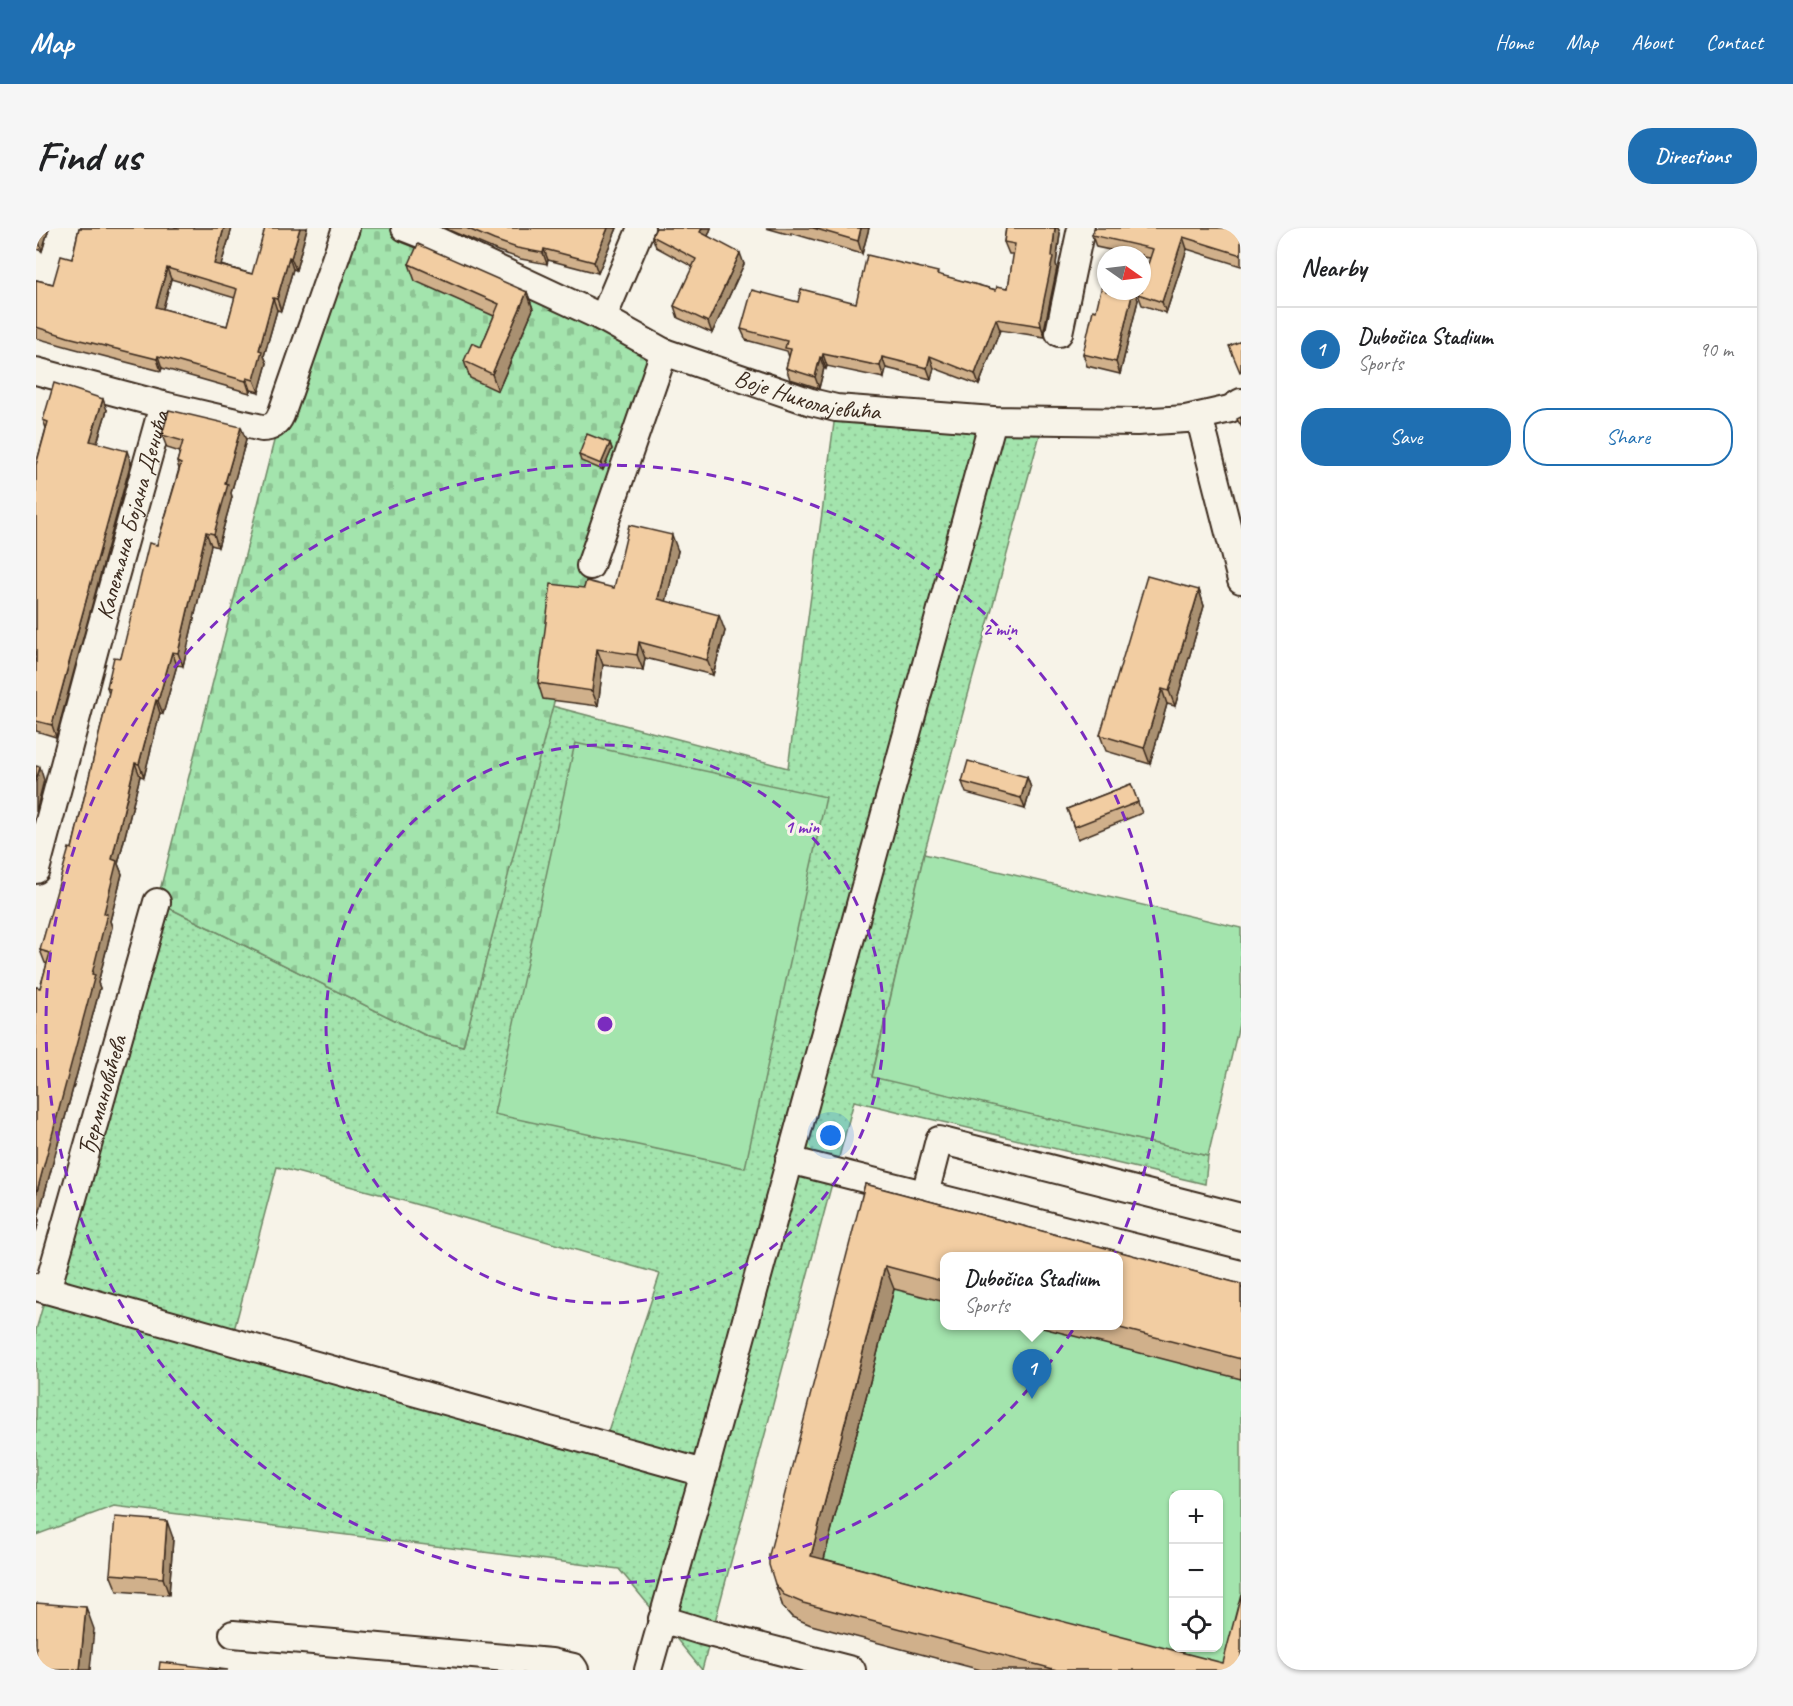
<!DOCTYPE html>
<html lang="en">
<head>
<meta charset="utf-8">
<style>
  :root { --surface:#fff; --page:#f6f6f6; --text:#202124; --muted:#757577; --line:#e0e0e0; --accent:#1f6fb2 }
  body { margin:0; font-family:Caveat,sans-serif; background:var(--page); color:var(--text) }
  .controls { position:absolute; right:18px; bottom:18px; display:grid; overflow:hidden; border-radius:12px; box-shadow:0 2px 4px #0004 }
  .controls button { width:54px; height:54px; display:grid; place-items:center; padding:0; border:0; border-bottom:2px solid var(--line); background:var(--surface); color:var(--text); font:30px sans-serif }
  .compass { position:absolute; left:1061px; top:18px; width:54px; height:54px; border-radius:50%; background:var(--surface); box-shadow:0 2px 4px #0004; rotate:104deg }
  .you { position:absolute; left:795px; top:908px; width:21px; height:21px; margin:-15px; border:4px solid #fff; border-radius:50%; background:#1a73e8; box-shadow:0 0 0 9px #1a73e833 }
  .badge { display:grid; place-items:center; width:39px; height:39px; border-radius:50%; background:var(--accent); color:#fff; font-size:20px; font-weight:700 }
  .pin { position:absolute; translate:-50% -50px; filter:drop-shadow(0 2px 3px #0008) }
  .pin::after { content:''; position:absolute; top:32px; width:21px; height:18px; background:inherit; clip-path:polygon(0 0,100% 0,50% 100%) }
  .popup { position:absolute; left:904px; top:1024px; width:183px; height:78px; box-sizing:border-box; display:grid; place-content:center; border-radius:12px; background:var(--surface); filter:drop-shadow(0 2px 4px #0005); font-size:20px; white-space:nowrap; color:var(--muted) }
  .popup b { font-size:22px; color:var(--text) }
  .popup::after { content:''; position:absolute; left:50%; top:100%; margin-left:-12px; border:12px solid transparent; border-top-color:var(--surface) }
  .list { margin:0; padding:0; list-style:none }
  h2 { display:flex; justify-content:space-between; align-items:center; height:78px; margin:0; padding:0 24px; font-size:26px }
  h2 small { font-size:20px; font-weight:400; color:var(--muted) }
  .list li { display:grid; grid-template-columns:39px 1fr auto; gap:18px; align-items:center; box-sizing:border-box; height:84px; padding:0 24px; border-top:2px solid var(--line) }
  .list b { display:block; font-size:22px; white-space:nowrap }
  .list p { margin:0; font-size:20px; white-space:nowrap; color:var(--muted) }
  .list em { font-size:20px; font-style:normal; color:var(--muted) }
  .actions { display:flex; gap:12px; padding:18px 24px }
  .actions a { flex:1; padding:14px 0; border:2px solid var(--accent); border-radius:24px; text-align:center; font-size:21px; color:var(--accent) }
  .actions .main { background:var(--accent); color:#fff }
  .icon { flex:none; width:33px; height:33px; fill:none; stroke:currentColor; stroke-width:2; stroke-linecap:round; stroke-linejoin:round }
  .map { position:relative; flex:none; width:1205px; height:1442px; overflow:hidden; border-radius:24px }
  header { display:flex; align-items:center; gap:36px; box-sizing:border-box; height:84px; padding:0 30px; background:var(--accent); color:#fff }
  header strong { font-size:28px }
  nav { display:flex; gap:33px; margin-inline-start:auto; font-size:21px }
  .intro { display:flex; align-items:center; justify-content:space-between; box-sizing:border-box; height:144px; padding:0 36px }
  h1 { margin:0; font-size:42px }
  .button { padding:15px 27px; border-radius:24px; background:var(--accent); color:#fff; font-size:21px; font-weight:700 }
  main { display:flex; gap:36px; padding:0 36px }
  aside { flex:1; background:var(--surface); border-radius:24px; box-shadow:0 2px 4px #0004 }
  .map>svg:first-child { display:block }
  .grass { fill:url(#grass-dots); stroke:#6f8766; stroke-width:1.5; fill-rule:evenodd }
  .cemetery { fill:url(#cemetery-stones); stroke:#6f8766; stroke-width:1.5 }
  .garden { fill:#a3e4ad; stroke:#6f8766; stroke-width:1.5; fill-rule:evenodd }
  .lines { fill:none; stroke-linecap:round; stroke-linejoin:round }
  .minor-casing { stroke:#3b2a1e; stroke-width:30 }
  .minor { stroke:#f7f3e8; stroke-width:26 }
  .wall { fill:#d0b08b; stroke:#3b2a1e; stroke-width:1.5; fill-rule:evenodd }
  .shaded-wall { fill:#a99071; stroke:#3b2a1e; stroke-width:1.5 }
  .building { fill:#f2cda2; stroke:#3b2a1e; stroke-width:1.5; fill-rule:evenodd }
  .ring { fill:none; stroke:#7b2cbf; stroke-width:3; stroke-dasharray:10 8 }
  .labels { text-anchor:middle; dominant-baseline:central; stroke-width:6; stroke-linejoin:round; paint-order:stroke }
  .street-label { font-size:24px; fill:#3b2a1e; stroke:#f7f3e8 }
  .centre { fill:#7b2cbf; stroke:#f7f3e8; stroke-width:3 }
  .ring-label { font-size:18px; text-anchor:middle; font-weight:bold; fill:#7b2cbf; stroke:#f7f3e8; stroke-width:6; stroke-linejoin:round; paint-order:stroke }
</style>
</head>
<body>
<header>
<strong>Map</strong>
<nav><a>Home</a><a>Map</a><a>About</a><a>Contact</a></nav>
</header>
<div class="intro"><h1>Find us</h1><a class="button">Directions</a></div>
<main>
<div class="map">
<svg width="1205" height="1442" viewBox="0 0 1205 1442">
  <defs>
    <pattern id="grass-dots" width="8" height="8" patternUnits="userSpaceOnUse" patternTransform="scale(1.5)"><rect width="8" height="8" fill="#a3e4ad"/><path d="M2 2h.1M6 6h.1" fill="none" stroke="#8dc494" stroke-width="1.8" stroke-linecap="round"/></pattern>
    <pattern id="cemetery-stones" width="16" height="16" patternUnits="userSpaceOnUse" patternTransform="scale(1.5)"><rect width="16" height="16" fill="#a3e4ad"/><path d="M2 7V4a2 2 0 0 1 4 0v3zM10 15v-3a2 2 0 0 1 4 0v3z" fill="#8dc494"/></pattern>
  </defs>
  <rect width="100%" height="100%" fill="#f7f3e8"/>
  <filter id="ink" filterUnits="userSpaceOnUse"><feTurbulence type="fractalNoise" baseFrequency=".0167" numOctaves="2"/><feDisplacementMap in="SourceGraphic" scale="12" xChannelSelector="R" yChannelSelector="G"/><feConvolveMatrix kernelMatrix="1 2 1 2 8 2 1 2 1" color-interpolation-filters="sRGB"/></filter>
  <g filter="url(#ink)">
    <path class="grass" d="M 800,180 L 1008,192 L 888,626 L 836,848 L 1172,928 L 1169,956 L 818,873 L 666,1442 L 583,1341 L 78,1278 L 0,1307 L 0,1102 L 121,674 L 393,809 L 427,818 L 516,478 L 752,540 ZM 241,939 L 351,968 L 624,1046 L 571,1206 L 197,1106 Z"/>
    <path class="cemetery" d="M 310,0 L 362,0 L 628,124 L 554,338 L 427,818 L 393,809 L 121,674 L 238,213 Z"/>
    <g class="garden">
      <path d="M 539,515 L 790,569 L 709,940 L 458,886 Z"/>
      <path d="M 888,626 L 1205,700 L 1205,788 L 1172,928 L 836,849 Z"/>
      <path d="M 837,978 L 909,1028 L 909,1098 L 1083,1098 L 1205,1076 L 1205,1442 L 756,1389 L 747,1379 L 741,1359 ZM 1138,1266 L 1182,1266 L 1182,1420 L 1138,1420 Z"/>
    </g>
    <g class="lines">
      <defs>
        <g id="minor">
          <path id="s1" d="M 369,0 L 402,13 L 567,90 L 628,124 L 775,174 L 800,180 L 957,192 L 1101,194 L 1150,191 L 1194,181 L 1205,174"/>
          <path d="M 567,90 L 605,0"/>
          <path d="M 1023,105 L 1045,0"/>
          <path d="M 0,143 L 127,177"/>
          <path d="M 1163,188 L 1205,352"/>
          <path d="M 554,338 L 628,124"/>
          <path id="s2" d="M 0,642 L 61,413 L 127,177 L 226,200 C 236,200 241,196 245,187 L 310,0"/>
          <path d="M 753,932 L 1205,1046"/>
          <path d="M 889,966 L 903,912 L 1205,989"/>
          <path d="M 0,1059 L 668,1245"/>
          <path id="s3" d="M 11,1062 L 121,674"/>
          <path d="M 626,1391 L 665,1403 L 816,1442"/>
          <path d="M 197,1406 L 515,1434 L 537,1439 L 539,1442"/>
          <path d="M 612,1442 L 668,1245 L 957,192"/>
        </g>
      </defs>
      <use href="#minor" class="minor-casing"/>
      <use href="#minor" class="minor"/>
    </g>
    <g class="wall">
      <path d="M 0,0 L 13,0 L 6,23 L 0,21 Z"/>
      <path d="M 43,0 L 196,0 L 185,37 L 216,46 L 271,0 L 260,42 L 257,41 L 245,83 L 241,82 L 228,128 L 231,135 L 223,164 L 215,162 L 214,165 L 126,140 L 125,143 L 36,120 L 0,110 L 0,52 L 17,56 L 36,31 ZM 135,51 L 199,70 L 191,98 L 127,81 Z"/>
      <path d="M 408,0 L 581,0 L 562,45 L 512,32 L 511,36 L 485,31 L 462,23 Z"/>
      <path d="M 620,0 L 675,0 L 672,8 L 708,36 L 676,105 L 642,90 L 638,78 L 657,39 L 620,19 L 616,8 Z"/>
      <path d="M 730,0 L 833,0 L 826,26 L 755,5 L 755,7 Z"/>
      <path d="M 970,0 L 1022,0 L 1024,5 L 1020,36 L 1021,40 L 1008,102 L 1009,109 L 964,102 L 943,157 L 898,140 L 895,151 L 850,140 L 848,150 L 791,138 L 790,141 L 788,140 L 783,160 L 754,151 L 750,140 L 753,129 L 751,123 L 710,112 L 705,101 L 762,74 L 820,75 L 903,47 L 960,62 L 972,60 L 978,26 L 973,26 L 968,14 Z"/>
      <path d="M 1205,0 L 1205,38 L 1151,21 L 1130,85 L 1106,77 L 1102,66 L 1114,30 L 1106,29 L 1106,27 L 1097,27 L 1060,19 L 1056,7 Z"/>
      <path d="M 373,36 L 491,64 L 497,81 L 462,163 L 434,150 L 428,133 L 445,119 L 458,88 L 379,53 Z"/>
      <path d="M 1102,72 L 1084,146 L 1051,138 L 1047,126 L 1060,83 Z"/>
      <path d="M 71,182 L 61,215 L 95,234 L 20,509 L 0,503 L 0,237 L 10,200 L 7,192 Z"/>
      <path d="M 126,207 L 210,212 L 195,265 L 196,269 L 182,319 L 175,317 L 147,438 L 141,437 L 127,486 L 124,485 L 108,549 L 104,548 L 82,636 L 86,646 L 74,693 L 76,699 L 62,755 L 64,760 L 2,990 L 3,992 L 0,1004 L 0,759 L 4,760 L 11,736 L 9,735 L 4,722 L 36,621 L 73,465 L 71,459 L 85,430 L 121,317 L 143,241 L 141,234 L 144,224 L 131,220 Z"/>
      <path d="M 574,215 L 576,221 L 567,242 L 545,233 L 543,227 Z"/>
      <path d="M 642,323 L 630,373 L 689,403 L 677,447 L 609,430 L 607,442 L 567,437 L 562,478 L 507,471 L 502,455 L 578,360 Z"/>
      <path d="M 1163,362 L 1168,378 L 1139,478 L 1131,476 L 1114,536 L 1070,523 L 1064,507 Z"/>
      <path d="M 991,549 L 995,560 L 989,581 L 930,565 L 926,554 Z"/>
      <path d="M 1095,556 L 1106,585 L 1042,611 L 1031,581 Z"/>
      <path d="M 829,956 L 1205,1056 L 1205,1151 L 999,1098 L 1083,1098 L 909,1029 L 909,1074 L 858,1061 L 788,1331 L 1205,1442 L 945,1442 L 775,1397 L 756,1389 L 747,1379 L 739,1356 Z"/>
      <path d="M 137,1310 L 133,1367 L 81,1363 L 74,1346 Z"/>
    </g>
    <g class="shaded-wall">
      <path d="M 5,0 L 13,0 L 6,23 L 2,11 Z"/>
      <path d="M 188,0 L 196,0 L 182,47 L 178,36 Z"/>
      <path d="M 264,0 L 271,0 L 260,42 L 255,30 Z"/>
      <path d="M 572,0 L 581,0 L 562,45 L 558,34 Z"/>
      <path d="M 666,0 L 675,0 L 669,16 L 664,4 Z"/>
      <path d="M 825,0 L 833,0 L 826,26 L 822,13 Z"/>
      <path d="M 1019,0 L 1022,0 L 1024,5 L 1020,36 L 1021,40 L 1008,102 L 1009,109 L 1005,98 L 1004,91 L 1016,28 Z"/>
      <path d="M 1147,9 L 1151,21 L 1130,85 L 1126,74 Z"/>
      <path d="M 508,21 L 512,32 L 511,36 L 507,25 Z"/>
      <path d="M 704,25 L 708,36 L 676,105 L 672,94 Z"/>
      <path d="M 253,29 L 257,41 L 245,83 L 241,71 Z"/>
      <path d="M 131,40 L 135,51 L 124,91 L 120,79 Z"/>
      <path d="M 1097,63 L 1099,63 L 1102,72 L 1084,146 L 1080,134 Z"/>
      <path d="M 491,64 L 497,81 L 462,163 L 456,146 Z"/>
      <path d="M 237,70 L 241,82 L 228,128 L 231,135 L 223,164 L 218,152 L 223,122 Z"/>
      <path d="M 960,91 L 964,102 L 943,157 L 939,146 Z"/>
      <path d="M 787,126 L 791,138 L 790,141 L 786,130 Z"/>
      <path d="M 122,128 L 126,140 L 125,143 L 121,131 Z"/>
      <path d="M 894,128 L 898,140 L 895,151 L 891,140 Z"/>
      <path d="M 784,129 L 788,140 L 783,160 L 779,149 Z"/>
      <path d="M 846,129 L 850,140 L 848,150 L 844,138 Z"/>
      <path d="M 211,150 L 215,162 L 214,165 L 210,153 Z"/>
      <path d="M 67,171 L 71,182 L 58,224 L 54,213 Z"/>
      <path d="M 205,199 L 210,212 L 195,265 L 196,269 L 182,319 L 178,306 L 189,255 Z"/>
      <path d="M 574,215 L 576,221 L 567,242 L 565,236 Z"/>
      <path d="M 91,223 L 95,234 L 20,509 L 16,497 Z"/>
      <path d="M 170,304 L 175,317 L 147,438 L 142,425 Z"/>
      <path d="M 636,307 L 642,323 L 627,387 L 622,371 Z"/>
      <path d="M 1163,362 L 1168,378 L 1139,478 L 1133,463 Z"/>
      <path d="M 683,387 L 689,403 L 677,447 L 671,432 Z"/>
      <path d="M 603,414 L 609,430 L 607,442 L 601,427 Z"/>
      <path d="M 561,421 L 567,437 L 562,478 L 556,463 Z"/>
      <path d="M 136,424 L 141,437 L 127,486 L 122,473 Z"/>
      <path d="M 1126,461 L 1131,476 L 1114,536 L 1108,520 Z"/>
      <path d="M 120,472 L 124,485 L 108,549 L 103,536 Z"/>
      <path d="M 99,535 L 104,548 L 82,636 L 86,646 L 74,693 L 76,699 L 62,755 L 64,760 L 2,990 L 3,992 L 0,1004 L 0,967 L 56,746 L 68,685 L 76,631 Z"/>
      <path d="M 4,539 L 8,552 L 0,584 L 0,553 Z"/>
      <path d="M 991,549 L 995,560 L 989,581 L 985,570 Z"/>
      <path d="M 849,1038 L 858,1061 L 783,1350 L 775,1328 Z"/>
      <path d="M 131,1293 L 137,1310 L 133,1367 L 127,1350 Z"/>
      <path d="M 50,1379 L 58,1401 L 54,1442 L 44,1442 Z"/>
    </g>
    <g class="building">
      <path d="M 0,0 L 5,0 L 2,11 L 0,11 Z"/>
      <path d="M 43,0 L 188,0 L 178,36 L 216,46 L 229,0 L 264,0 L 255,30 L 253,29 L 241,71 L 237,70 L 223,122 L 226,123 L 218,152 L 211,150 L 210,153 L 122,128 L 121,131 L 32,109 L 0,99 L 0,52 L 17,56 L 25,28 L 36,31 ZM 131,40 L 201,61 L 191,98 L 120,79 Z"/>
      <path d="M 430,0 L 572,0 L 558,34 L 508,21 L 507,25 L 481,20 L 458,12 Z"/>
      <path d="M 620,0 L 666,0 L 664,4 L 704,25 L 672,94 L 638,78 L 660,31 L 616,8 Z"/>
      <path d="M 777,0 L 825,0 L 822,13 Z"/>
      <path d="M 970,0 L 1019,0 L 1016,28 L 1017,29 L 1004,91 L 1005,98 L 960,91 L 939,146 L 894,128 L 891,140 L 846,129 L 844,138 L 787,126 L 786,130 L 784,129 L 779,149 L 750,140 L 755,121 L 749,120 L 751,113 L 705,101 L 716,62 L 762,74 L 765,61 L 820,75 L 831,27 L 902,44 L 901,46 L 960,62 L 961,58 L 972,60 L 979,16 L 968,14 Z"/>
      <path d="M 1058,0 L 1205,0 L 1205,27 L 1147,9 L 1126,74 L 1102,66 L 1103,63 L 1106,63 L 1106,54 L 1117,21 L 1056,7 Z"/>
      <path d="M 382,16 L 491,64 L 456,146 L 428,133 L 436,115 L 445,119 L 463,76 L 373,36 Z"/>
      <path d="M 1067,53 L 1070,54 L 1070,63 L 1097,63 L 1080,134 L 1047,126 L 1057,82 L 1060,83 Z"/>
      <path d="M 1205,113 L 1205,143 L 1204,144 L 1193,118 Z"/>
      <path d="M 18,155 L 67,171 L 54,213 L 91,223 L 16,497 L 0,493 L 0,237 L 12,194 L 7,192 Z"/>
      <path d="M 133,182 L 205,199 L 189,255 L 192,256 L 178,306 L 170,304 L 142,425 L 136,424 L 122,473 L 120,472 L 103,536 L 99,535 L 76,631 L 81,633 L 68,685 L 71,686 L 56,746 L 59,747 L 0,967 L 0,759 L 4,760 L 14,725 L 4,722 L 33,620 L 36,621 L 74,460 L 71,459 L 78,429 L 85,430 L 113,315 L 121,317 L 145,236 L 141,234 L 147,213 L 126,207 Z"/>
      <path d="M 1205,189 L 1205,198 L 1201,191 Z"/>
      <path d="M 551,206 L 574,215 L 565,236 L 543,227 Z"/>
      <path d="M 593,297 L 636,307 L 622,371 L 683,387 L 671,432 L 603,414 L 601,427 L 561,421 L 556,463 L 502,455 L 515,356 L 548,360 L 550,353 L 578,360 Z"/>
      <path d="M 1111,348 L 1163,362 L 1133,463 L 1126,461 L 1108,520 L 1064,507 Z"/>
      <path d="M 932,533 L 991,549 L 985,570 L 926,554 Z"/>
      <path d="M 0,538 L 4,539 L 0,553 Z"/>
      <path d="M 1095,556 L 1102,574 L 1038,599 L 1031,581 Z"/>
      <path d="M 829,956 L 1205,1056 L 1205,1131 L 1076,1098 L 1083,1098 L 1083,1029 L 909,1029 L 909,1054 L 849,1038 L 775,1328 L 1187,1435 L 1205,1366 L 1205,1442 L 1021,1442 L 767,1375 L 748,1367 L 739,1356 L 733,1337 L 733,1327 Z"/>
      <path d="M 79,1289 L 131,1293 L 127,1350 L 74,1346 Z"/>
      <path d="M 0,1375 L 50,1379 L 44,1442 L 0,1442 Z"/>
      <path d="M 124,1434 L 192,1442 L 123,1442 Z"/>
    </g>
  </g>
  <g class="ring">
    <circle cx="569" cy="796" r="279"/>
    <circle cx="569" cy="796" r="559"/>
  </g>
  <g class="labels">
    <g class="street-label">
      <text stroke="none"><textPath href="#s1" startOffset="438">Воје Николајевића</textPath></text>
      <text stroke="none"><textPath href="#s2" startOffset="368">Капетана Бојана Денића</textPath></text>
      <text stroke="none"><textPath href="#s3" startOffset="202">Ђермановићева</textPath></text>
    </g>
  </g>
  <circle cx="569" cy="796" r="9" class="centre"/>
  <g class="ring-label">
    <text x="964" y="407">2 min</text>
    <text x="766" y="605">1 min</text>
  </g>
</svg>
<div class="controls">
<button>+</button>
<button>−</button>
<button><svg class="icon" aria-label="locate" viewBox="0 0 24 24"><circle cx="12" cy="12" r="6"/><path d="M12 2v4M12 18v4M2 12h4M18 12h4"/></svg></button>
</div>
<svg class="compass" viewBox="-18 -18 36 36"><path d="M0-13l5 13h-10z" fill="#e53935"/><path d="M0 13l5-13h-10z" fill="#757577"/></svg>
<div class="you"></div>
<div class="pin badge" style="left:996px;top:1171px">1</div>
<div class="popup"><b>Dubočica Stadium</b>Sports</div>
</div>
<aside>
<h2>Nearby<small></small></h2>
<ul class="list">
<li><span class="badge">1</span><div><b>Dubočica Stadium</b><p>Sports</p></div><em>90 m</em></li>
</ul>
<div class="actions"><a class="main">Save</a><a>Share</a></div>
</aside>
</main>
</body>
</html>
